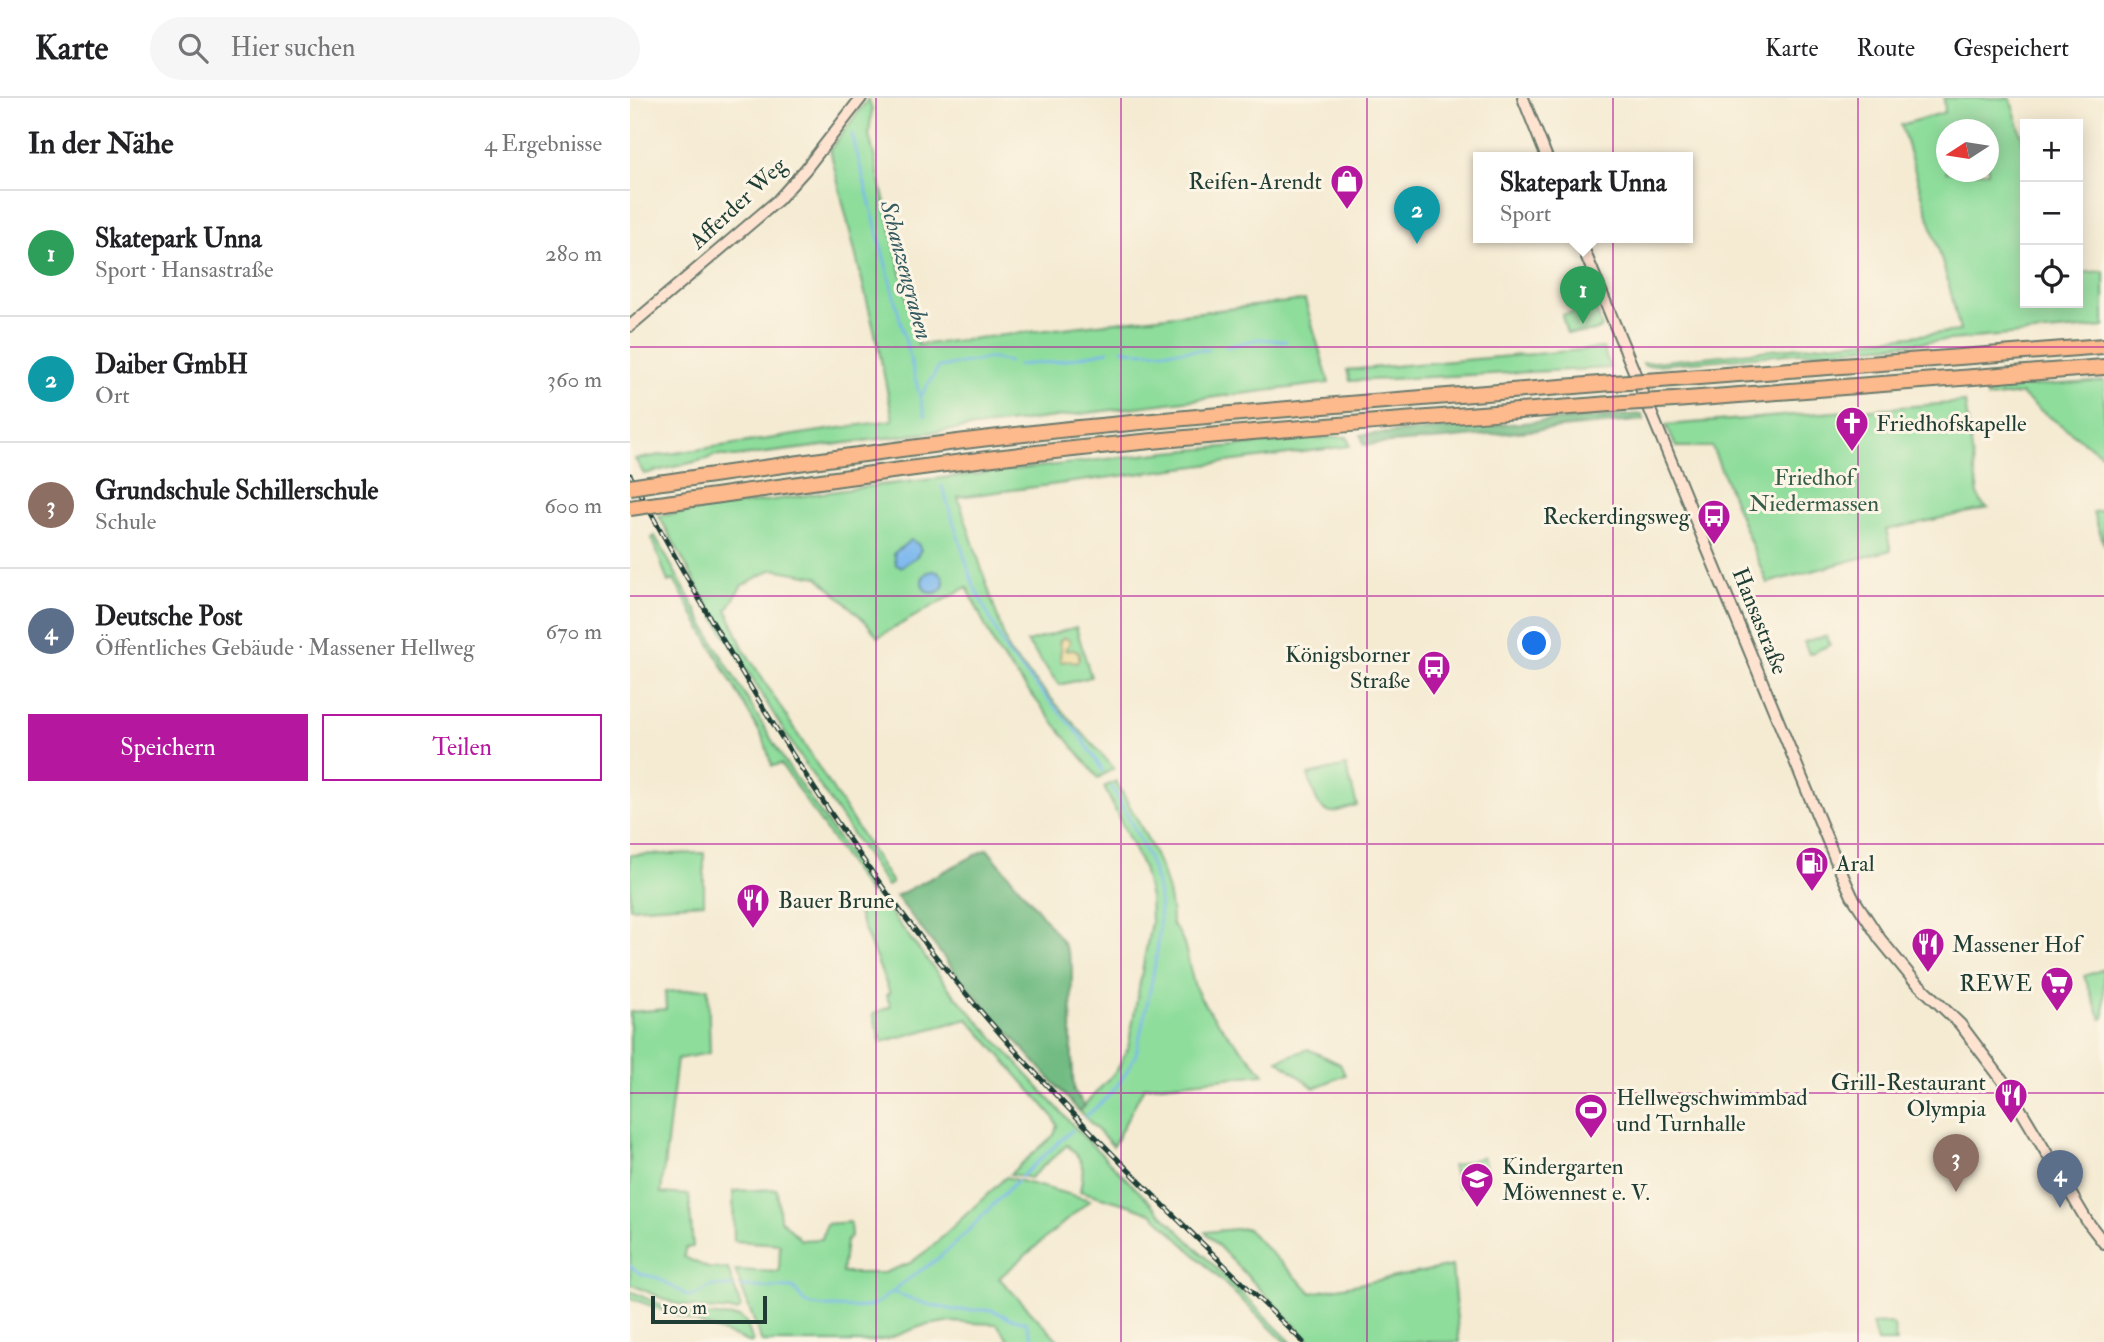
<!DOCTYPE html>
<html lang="de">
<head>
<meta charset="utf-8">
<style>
  :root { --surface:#fff; --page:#f6f6f6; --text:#202124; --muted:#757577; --line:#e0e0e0; --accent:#b5179e }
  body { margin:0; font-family:"IM FELL Double Pica",serif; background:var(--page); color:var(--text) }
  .controls { position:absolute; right:21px; top:21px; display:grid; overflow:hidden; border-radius:0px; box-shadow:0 4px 18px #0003 }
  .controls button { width:63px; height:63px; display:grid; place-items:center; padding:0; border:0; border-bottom:2px solid var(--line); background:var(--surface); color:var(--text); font:35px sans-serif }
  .compass { position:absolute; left:1306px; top:21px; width:63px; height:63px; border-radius:50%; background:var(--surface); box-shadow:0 4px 18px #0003; rotate:258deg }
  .scale { position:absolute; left:21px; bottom:18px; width:116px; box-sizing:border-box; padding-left:7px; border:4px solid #1f3d34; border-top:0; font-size:19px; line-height:24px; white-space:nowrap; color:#1f3d34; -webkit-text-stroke:5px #fcf5e5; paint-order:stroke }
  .you { position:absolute; left:905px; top:546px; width:24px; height:24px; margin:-18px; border:5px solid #fff; border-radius:50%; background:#1a73e8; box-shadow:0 0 0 10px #1a73e833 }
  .badge { display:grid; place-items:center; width:46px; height:46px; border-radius:50%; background:var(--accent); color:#fff; font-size:23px; font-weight:700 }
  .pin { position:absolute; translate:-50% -58px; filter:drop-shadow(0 2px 4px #0008) }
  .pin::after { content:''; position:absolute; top:37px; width:24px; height:21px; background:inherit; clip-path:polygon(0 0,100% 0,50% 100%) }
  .popup { position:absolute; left:843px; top:54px; width:220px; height:91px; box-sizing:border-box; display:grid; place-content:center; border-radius:0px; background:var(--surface); filter:drop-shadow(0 2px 5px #0005); font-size:23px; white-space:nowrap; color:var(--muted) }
  .popup b { font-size:26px; color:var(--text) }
  .popup::after { content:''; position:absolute; left:50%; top:100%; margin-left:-14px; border:14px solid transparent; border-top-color:var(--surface) }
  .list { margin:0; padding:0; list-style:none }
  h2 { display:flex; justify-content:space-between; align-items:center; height:91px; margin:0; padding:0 28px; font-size:30px }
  h2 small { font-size:23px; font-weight:400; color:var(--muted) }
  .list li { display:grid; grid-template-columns:46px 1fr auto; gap:21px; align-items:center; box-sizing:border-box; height:126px; padding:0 28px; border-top:2px solid var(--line) }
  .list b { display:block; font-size:26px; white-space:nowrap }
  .list p { margin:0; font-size:23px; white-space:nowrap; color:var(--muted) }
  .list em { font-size:23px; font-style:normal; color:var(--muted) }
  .actions { display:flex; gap:14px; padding:21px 28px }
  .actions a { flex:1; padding:16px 0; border:2px solid var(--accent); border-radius:0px; text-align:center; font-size:24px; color:var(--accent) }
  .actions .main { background:var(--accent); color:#fff }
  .icon { flex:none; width:38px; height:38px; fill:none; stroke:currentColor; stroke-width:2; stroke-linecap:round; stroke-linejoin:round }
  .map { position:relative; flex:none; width:1474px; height:1244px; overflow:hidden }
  header { display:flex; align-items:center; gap:42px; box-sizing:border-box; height:98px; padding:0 35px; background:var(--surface); border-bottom:2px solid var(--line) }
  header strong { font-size:33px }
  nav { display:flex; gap:38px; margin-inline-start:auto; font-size:24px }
  .search { width:490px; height:63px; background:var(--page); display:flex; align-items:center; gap:18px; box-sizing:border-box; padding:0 24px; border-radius:38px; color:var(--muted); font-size:26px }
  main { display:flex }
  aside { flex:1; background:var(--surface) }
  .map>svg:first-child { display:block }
  .green { fill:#8edd9b; stroke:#568d68; stroke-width:2; fill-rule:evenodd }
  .forest { fill:#72bc83; stroke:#487c5c; stroke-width:2 }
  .sand { fill:#eeda9e; stroke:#868c69; stroke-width:2 }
  .water { fill:#7bb8ee; stroke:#4d7a91; stroke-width:2 }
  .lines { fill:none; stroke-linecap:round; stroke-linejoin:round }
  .stream { stroke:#7bb8ee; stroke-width:2.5 }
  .secondary-casing { stroke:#6a7a6c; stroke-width:14 }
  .highway-casing { stroke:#6a7a6c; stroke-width:18 }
  .secondary { stroke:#fee3d1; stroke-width:10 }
  .highway { stroke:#fcba8d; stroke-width:14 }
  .rail-casing { stroke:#1f3d34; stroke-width:5 }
  .rail { stroke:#fcf5e5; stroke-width:2.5; stroke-dasharray:8; stroke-linecap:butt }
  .highway-bridge-casing { stroke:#6a7a6c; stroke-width:18; stroke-linecap:butt }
  .highway-bridge { stroke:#fcba8d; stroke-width:14 }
  .grid { fill:none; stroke:#b5179e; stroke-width:2; stroke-opacity:0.55 }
  .labels { text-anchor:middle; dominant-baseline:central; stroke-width:6; stroke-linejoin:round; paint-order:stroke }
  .poi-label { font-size:23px; fill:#1f3d34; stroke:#fcf5e5; text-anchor:start }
  .street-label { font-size:23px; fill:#1f3d34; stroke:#fcf5e5 }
  .park-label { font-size:23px; fill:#355d49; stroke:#fcf5e5 }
  .water-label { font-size:24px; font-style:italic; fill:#365c62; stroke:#fcf5e5 }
</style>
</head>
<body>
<header>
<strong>Karte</strong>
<div class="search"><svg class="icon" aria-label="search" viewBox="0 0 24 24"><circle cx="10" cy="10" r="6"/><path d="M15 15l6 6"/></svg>Hier suchen</div>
<nav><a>Karte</a><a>Route</a><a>Gespeichert</a></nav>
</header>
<main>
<aside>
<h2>In der Nähe<small>4 Ergebnisse</small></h2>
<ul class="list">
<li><span class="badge" style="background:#2e9e5b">1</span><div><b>Skatepark Unna</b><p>Sport · Hansastraße</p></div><em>280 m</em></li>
<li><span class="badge" style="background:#0f9aa8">2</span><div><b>Daiber GmbH</b><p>Ort</p></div><em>360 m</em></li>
<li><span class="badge" style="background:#8d6e63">3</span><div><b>Grundschule Schillerschule</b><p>Schule</p></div><em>600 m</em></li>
<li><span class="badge" style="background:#5c6f8a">4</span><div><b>Deutsche Post</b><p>Öffentliches Gebäude · Massener Hellweg</p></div><em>670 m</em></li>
</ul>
<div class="actions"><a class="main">Speichern</a><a>Teilen</a></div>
</aside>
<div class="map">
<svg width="1474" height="1244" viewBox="0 0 1474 1244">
  <rect width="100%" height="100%" fill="#fcf5e5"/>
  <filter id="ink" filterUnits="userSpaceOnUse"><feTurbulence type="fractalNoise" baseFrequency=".0143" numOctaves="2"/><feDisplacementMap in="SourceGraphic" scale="14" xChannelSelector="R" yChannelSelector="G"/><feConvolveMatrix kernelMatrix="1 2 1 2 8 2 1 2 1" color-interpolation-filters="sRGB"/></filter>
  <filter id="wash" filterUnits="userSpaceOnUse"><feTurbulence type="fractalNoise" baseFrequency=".00686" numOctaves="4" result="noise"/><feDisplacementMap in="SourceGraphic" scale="28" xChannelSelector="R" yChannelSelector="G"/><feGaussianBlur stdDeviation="1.57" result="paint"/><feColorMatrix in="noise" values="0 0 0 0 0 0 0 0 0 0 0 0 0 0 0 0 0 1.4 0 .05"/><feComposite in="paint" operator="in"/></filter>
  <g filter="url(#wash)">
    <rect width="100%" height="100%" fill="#f5ebd3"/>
    <g class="green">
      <path d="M 1314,0 L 1380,0 L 1395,48 L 1395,205 L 1448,205 L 1448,175 L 1474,173 L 1474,229 L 1015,268 L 1013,265 L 1330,233 L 1319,187 L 1271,27 L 1315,14 ZM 1316,32 L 1358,32 L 1358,74 L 1316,74 Z"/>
      <path d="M 238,1 L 242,12 L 239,36 L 288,247 L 675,202 L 699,285 L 104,359 L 85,357 L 77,361 L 14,376 L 5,361 L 263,322 L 249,252 L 200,52 Z"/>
      <path d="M 957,211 L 966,211 L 972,230 C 960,236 950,234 937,235 L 932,217 Z"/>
      <path d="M 973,250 L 980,270 L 720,283 L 717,272 Z"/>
      <path d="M 1474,283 L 1474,358 L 1410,312 L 1391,296 L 1357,300 L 1360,291 Z"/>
      <path d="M 1335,304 L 1348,396 L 1352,406 L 1358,410 L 1256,432 L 1261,452 L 1137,485 L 1082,349 L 1046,349 L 1036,327 Z"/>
      <path d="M 704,339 L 717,339 L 720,348 L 328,399 L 379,554 L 484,670 L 468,680 L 367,553 L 337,489 L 248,539 L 236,524 L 188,479 L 143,471 L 112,487 L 97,512 L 113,550 L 262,785 L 257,788 L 165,651 L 84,518 L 29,418 L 242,388 L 538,354 Z"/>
      <path d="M 1474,412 L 1474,447 L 1463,414 Z"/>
      <path d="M 25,438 L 88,552 L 155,664 L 244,793 L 239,796 L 151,666 L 142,668 L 134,642 L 44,482 L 38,484 L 22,440 Z"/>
      <path d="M 446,529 L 461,579 L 429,587 L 397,544 Z"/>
      <path d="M 1196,538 L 1200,547 L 1179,556 L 1174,544 Z"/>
      <path d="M 716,668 L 727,707 C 719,709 708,715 700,714 C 686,713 682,687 678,677 Z"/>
      <path d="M 486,683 C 509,727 542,774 542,826 C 559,843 557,870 566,891 C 577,917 615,954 634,976 L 514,989 L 483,1048 L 449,1013 L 487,972 L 498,950 L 521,824 L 520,800 L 513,770 L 474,689 Z"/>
      <path d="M 74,755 L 74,805 L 0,810 L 0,757 Z"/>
      <path d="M 253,805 L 322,894 L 451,1036 L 661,1244 L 655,1244 L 523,1116 L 502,1108 L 450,1093 C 454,1070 456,1064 437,1047 L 400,1080 L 380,1076 L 424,1037 L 427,1027 L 423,1018 L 338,921 L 251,944 L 243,916 L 261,908 L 256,897 L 260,895 L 228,816 Z"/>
      <path d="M 1474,871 L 1474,920 L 1471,921 L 1454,878 Z"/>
      <path d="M 78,890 L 80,955 L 47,961 L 31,1095 L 59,1097 L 63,1149 L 55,1150 L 54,1159 L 78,1170 L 98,1171 L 111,1210 L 107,1213 L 74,1211 L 43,1205 L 0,1186 L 0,914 L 36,911 L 35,894 Z"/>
      <path d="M 678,951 L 710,966 L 715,977 L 684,990 L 648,962 Z"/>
      <path d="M 853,1059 L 859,1081 L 828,1090 L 822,1068 Z"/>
      <path d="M 376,1079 L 460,1102 L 369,1180 L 430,1244 L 380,1244 L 367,1226 L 316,1224 L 292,1228 L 257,1241 L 237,1244 L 132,1244 L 105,1172 L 149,1174 L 150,1146 L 104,1143 L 103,1093 L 147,1091 L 150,1121 L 171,1142 L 192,1141 L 196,1126 L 220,1124 L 221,1138 L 216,1143 L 212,1175 L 254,1175 L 280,1165 L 299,1151 Z"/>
      <path d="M 616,1130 L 682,1195 L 822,1168 L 829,1244 L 681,1244 L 575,1134 Z"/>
      <path d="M 0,1193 L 40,1211 L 65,1217 L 109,1219 L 116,1224 L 123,1244 L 119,1244 L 0,1200 Z"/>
      <path d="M 1260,1225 L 1264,1228 L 1266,1244 L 1247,1244 L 1242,1226 Z"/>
    </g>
    <g class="forest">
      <path d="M 1012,316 L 1014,322 L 815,341 L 734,347 L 731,337 Z"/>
      <path d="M 357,751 L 404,807 L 432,843 L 438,855 L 442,869 L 441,943 L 444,993 L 455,1008 L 449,1013 L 333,884 L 266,798 Z"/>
    </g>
    <path class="sand" d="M 434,539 L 440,543 L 439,547 L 435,551 L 436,553 L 444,552 L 449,554 L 449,562 L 446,565 L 437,563 L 432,564 L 430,562 L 431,551 L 429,544 Z"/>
    <g class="water">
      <path d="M 281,442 L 288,446 L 291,452 L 286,459 L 271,469 L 266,467 L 264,455 Z"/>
      <circle cx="303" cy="484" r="11"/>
    </g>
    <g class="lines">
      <g class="stream">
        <path d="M 222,36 L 295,318"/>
        <path d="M 596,249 L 628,241 L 656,243"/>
        <path d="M 492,251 L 510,254 L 578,252"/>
        <path d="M 387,267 L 425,264 L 478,253"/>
        <path d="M 291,298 L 309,269 L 361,260 L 379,264"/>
        <path d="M 312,388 L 343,486 L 377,555 L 450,637 L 473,673"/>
        <path d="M 455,1019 C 481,997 491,987 506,956 C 516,907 541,823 524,776 C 514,746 497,717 482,689"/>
        <path d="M 391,1079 L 442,1032"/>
        <path d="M 0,1168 L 11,1176 L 28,1180 L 58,1198 L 64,1198 L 82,1188 L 103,1189"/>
        <path d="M 111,1189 L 163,1190 C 169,1195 171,1203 178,1206 C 185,1209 233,1211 240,1208 C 250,1206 255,1197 263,1194 L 296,1206 L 324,1212 L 362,1212 L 379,1220 L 392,1223 L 396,1225 L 404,1244"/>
        <path d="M 263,1194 C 277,1179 296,1171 312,1157 C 339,1135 361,1107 387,1083"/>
      </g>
    </g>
  </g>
  <g filter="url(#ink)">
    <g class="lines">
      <defs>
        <g id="secondary">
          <path d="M 893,0 L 917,60"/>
          <path d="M 949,140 L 1207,765 L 1222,798 L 1250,841 L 1282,880 L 1330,926 L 1376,987 L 1457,1123 L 1474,1145"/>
          <path d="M 0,228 L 148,102 L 175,72 L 231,0"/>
        </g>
        <g id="highway">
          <path d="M 1030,282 L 1474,248"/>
          <path d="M 1044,302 L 1474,269"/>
          <path d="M 19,386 C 162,366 305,345 449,330 C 627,312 805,299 983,285"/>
          <path d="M 28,406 C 169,386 310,365 452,350 C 633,331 814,319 994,305"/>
        </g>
      </defs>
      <use href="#secondary" class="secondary-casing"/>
      <use href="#highway" class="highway-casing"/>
      <use href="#secondary" class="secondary"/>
      <use href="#highway" class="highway"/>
      <defs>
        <path id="rail" d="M 0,377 C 96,553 195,724 323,880 C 429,1010 553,1126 673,1244"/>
      </defs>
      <use href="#rail" class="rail-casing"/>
      <use href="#rail" class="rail"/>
      <defs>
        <g id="highway-bridge">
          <path d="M 983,285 L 1030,282"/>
          <path d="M 994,305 L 1044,302"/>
          <path d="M 0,389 L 19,386"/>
          <path d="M 0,410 L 28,406"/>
        </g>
      </defs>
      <use href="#highway-bridge" class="highway-bridge-casing"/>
      <use href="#highway-bridge" class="highway-bridge"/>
    </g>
  </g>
  <path class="grid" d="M 246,0 L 246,1244M 491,0 L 491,1244M 737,0 L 737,1244M 983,0 L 983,1244M 1228,0 L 1228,1244M 0,249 L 1474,249M 0,498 L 1474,498M 0,746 L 1474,746M 0,995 L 1474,995"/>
  <defs>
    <symbol id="shop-pin" viewBox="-11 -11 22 30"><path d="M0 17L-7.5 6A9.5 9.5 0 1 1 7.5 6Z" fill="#b5179e" stroke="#fcf5e5"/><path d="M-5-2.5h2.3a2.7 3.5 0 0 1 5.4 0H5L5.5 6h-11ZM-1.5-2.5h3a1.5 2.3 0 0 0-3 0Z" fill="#fff"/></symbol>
    <symbol id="church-pin" viewBox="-11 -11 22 30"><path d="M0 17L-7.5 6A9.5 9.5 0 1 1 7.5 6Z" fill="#b5179e" stroke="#fcf5e5"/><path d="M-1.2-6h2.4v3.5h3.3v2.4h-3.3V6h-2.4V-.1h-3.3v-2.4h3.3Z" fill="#fff"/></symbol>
    <symbol id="bus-pin" viewBox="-11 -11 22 30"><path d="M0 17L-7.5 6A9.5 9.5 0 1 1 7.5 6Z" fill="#b5179e" stroke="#fcf5e5"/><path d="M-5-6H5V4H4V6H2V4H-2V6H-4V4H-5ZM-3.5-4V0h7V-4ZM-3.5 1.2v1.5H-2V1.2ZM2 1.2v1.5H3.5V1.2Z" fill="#fff"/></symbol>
    <symbol id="fuel-pin" viewBox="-11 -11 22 30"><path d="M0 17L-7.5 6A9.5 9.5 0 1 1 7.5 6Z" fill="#b5179e" stroke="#fcf5e5"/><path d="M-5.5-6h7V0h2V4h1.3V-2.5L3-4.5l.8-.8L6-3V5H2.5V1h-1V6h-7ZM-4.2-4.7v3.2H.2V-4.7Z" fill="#fff"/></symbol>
    <symbol id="restaurant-pin" viewBox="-11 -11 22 30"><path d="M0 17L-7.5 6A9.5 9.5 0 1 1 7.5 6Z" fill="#b5179e" stroke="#fcf5e5"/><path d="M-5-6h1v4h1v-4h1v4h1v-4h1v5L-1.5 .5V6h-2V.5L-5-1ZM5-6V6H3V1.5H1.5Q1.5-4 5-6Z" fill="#fff"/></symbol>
    <symbol id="supermarket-pin" viewBox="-11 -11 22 30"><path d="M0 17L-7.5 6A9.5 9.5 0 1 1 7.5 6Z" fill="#b5179e" stroke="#fcf5e5"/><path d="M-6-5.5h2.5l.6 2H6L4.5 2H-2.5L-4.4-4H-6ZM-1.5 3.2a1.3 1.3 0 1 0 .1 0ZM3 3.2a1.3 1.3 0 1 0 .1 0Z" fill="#fff"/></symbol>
    <symbol id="stadium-pin" viewBox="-11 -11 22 30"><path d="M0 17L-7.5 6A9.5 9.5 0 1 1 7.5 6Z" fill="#b5179e" stroke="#fcf5e5"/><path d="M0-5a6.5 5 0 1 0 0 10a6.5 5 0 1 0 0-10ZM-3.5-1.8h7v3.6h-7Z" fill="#fff"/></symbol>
    <symbol id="school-pin" viewBox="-11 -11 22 30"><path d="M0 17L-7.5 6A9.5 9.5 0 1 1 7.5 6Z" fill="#b5179e" stroke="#fcf5e5"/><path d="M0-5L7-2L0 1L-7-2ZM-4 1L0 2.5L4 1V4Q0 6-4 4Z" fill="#fff"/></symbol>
  </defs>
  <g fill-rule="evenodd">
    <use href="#shop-pin" x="698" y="64" width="38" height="52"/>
    <use href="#church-pin" x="1203" y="306" width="38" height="52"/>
    <use href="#bus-pin" x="1065" y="399" width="38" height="52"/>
    <use href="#bus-pin" x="785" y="550" width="38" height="52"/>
    <use href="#fuel-pin" x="1163" y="746" width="38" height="52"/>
    <use href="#restaurant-pin" x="104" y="783" width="38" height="52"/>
    <use href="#restaurant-pin" x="1279" y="827" width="38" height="52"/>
    <use href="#supermarket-pin" x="1408" y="866" width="38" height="52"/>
    <use href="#restaurant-pin" x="1362" y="978" width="38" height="52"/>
    <use href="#stadium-pin" x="942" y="993" width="38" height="52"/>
    <use href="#school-pin" x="828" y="1062" width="38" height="52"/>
  </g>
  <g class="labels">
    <g class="poi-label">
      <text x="692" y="83" text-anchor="end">Reifen-Arendt</text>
      <text x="1246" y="325">Friedhofskapelle</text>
      <text x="1060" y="418" text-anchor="end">Reckerdingsweg</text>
      <text x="780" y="556" text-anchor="end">Königsborner<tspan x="780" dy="26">Straße</tspan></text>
      <text x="1206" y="765">Aral</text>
      <text x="148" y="802">Bauer Brune</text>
      <text x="1322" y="846">Massener Hof</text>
      <text x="1402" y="885" text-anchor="end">REWE</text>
      <text x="1356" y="984" text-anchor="end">Grill-Restaurant<tspan x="1356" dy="26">Olympia</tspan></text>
      <text x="986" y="999">Hellwegschwimmbad<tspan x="986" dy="26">und Turnhalle</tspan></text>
      <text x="872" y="1068">Kindergarten<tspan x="872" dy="26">Möwennest e. V.</tspan></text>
    </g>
    <g class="street-label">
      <text transform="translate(108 105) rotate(-43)">Afferder Weg</text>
      <text transform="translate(1130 523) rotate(68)">Hansastraße</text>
    </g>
    <g class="park-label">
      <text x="1184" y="379">Friedhof<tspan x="1184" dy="26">Niedermassen</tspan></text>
    </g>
    <g class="water-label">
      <text transform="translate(276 172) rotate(75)">Schanzengraben</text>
    </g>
  </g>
</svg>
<div class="controls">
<button>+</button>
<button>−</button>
<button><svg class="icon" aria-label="locate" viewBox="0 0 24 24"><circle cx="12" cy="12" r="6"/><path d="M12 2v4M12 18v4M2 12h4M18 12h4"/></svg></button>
</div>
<svg class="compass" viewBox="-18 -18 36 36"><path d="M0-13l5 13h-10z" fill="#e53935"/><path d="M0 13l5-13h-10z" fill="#757577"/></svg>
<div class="scale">100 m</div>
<div class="you"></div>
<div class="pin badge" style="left:953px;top:226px;background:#2e9e5b">1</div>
<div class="popup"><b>Skatepark Unna</b>Sport</div>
<div class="pin badge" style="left:787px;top:146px;background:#0f9aa8">2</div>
<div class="pin badge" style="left:1326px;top:1094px;background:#8d6e63">3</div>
<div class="pin badge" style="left:1430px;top:1110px;background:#5c6f8a">4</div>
</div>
</main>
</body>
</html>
